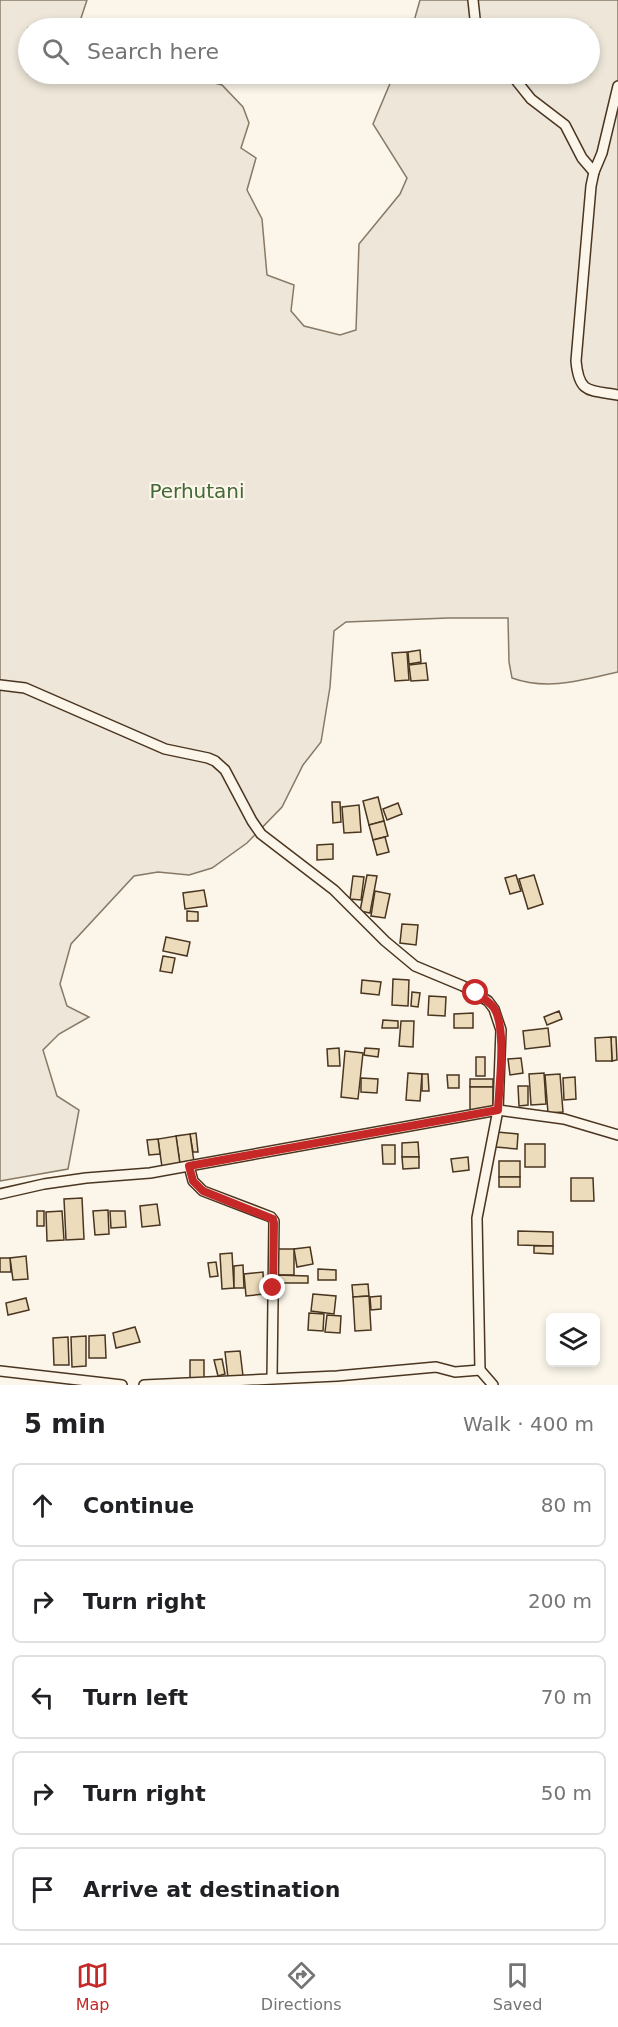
<!DOCTYPE html>
<html lang="en">
<head>
<meta charset="utf-8">
<style>
  :root { --surface:#fff; --page:#f6f6f6; --text:#202124; --muted:#757577; --line:#e0e0e0; --accent:#c62828 }
  body { margin:0; font-family:"DejaVu Sans",sans-serif; background:var(--page); color:var(--text) }
  .controls { position:absolute; right:18px; bottom:18px; display:grid; overflow:hidden; border-radius:9px; box-shadow:0 3px 9px #0003 }
  .controls button { width:54px; height:54px; display:grid; place-items:center; padding:0; border:0; border-bottom:2px solid var(--line); background:var(--surface); color:var(--text); font:30px sans-serif }
  .stop { position:absolute; width:18px; height:18px; margin:-14px; border:4px solid #c62828; border-radius:50%; background:#fff }
  .stop.end { background:#c62828; border-color:#fff; box-shadow:0 2px 6px #0008 }
  .list { margin:0; padding:0; list-style:none }
  h2 { display:flex; justify-content:space-between; align-items:center; height:78px; margin:0; padding:0 24px; font-size:26px }
  h2 small { font-size:20px; font-weight:400; color:var(--muted) }
  .list li { display:grid; grid-template-columns:39px 1fr auto; gap:18px; align-items:center; box-sizing:border-box; height:84px; margin:0 12px 12px; padding:0 12px; border:2px solid var(--line); border-radius:9px }
  .list b { display:block; font-size:22px; white-space:nowrap }
  .list em { font-size:20px; font-style:normal; color:var(--muted) }
  .icon { flex:none; width:33px; height:33px; fill:none; stroke:currentColor; stroke-width:2; stroke-linecap:round; stroke-linejoin:round }
  .map { position:relative; flex:none; width:618px; height:1385px; overflow:hidden }
  .search { position:absolute; background:var(--surface); box-shadow:0 3px 9px #0003; left:18px; right:18px; top:18px; height:66px; display:flex; align-items:center; gap:15px; box-sizing:border-box; padding:0 21px; border-radius:33px; color:var(--muted); font-size:22px }
  .sheet { height:558px; background:var(--surface) }
  nav { display:flex; justify-content:space-around; align-items:center; box-sizing:border-box; height:84px; border-top:2px solid var(--line); background:var(--surface); font-size:16px; color:var(--muted) }
  nav a { display:grid; justify-items:center; gap:3px }
  nav .on { color:var(--accent) }
  .map>svg:first-child { display:block }
  .green { fill:#ede6d9; stroke:#887966; stroke-width:1.5 }
  .building { fill:#ecdcbc; stroke:#4a3520; stroke-width:1.5 }
  .lines { fill:none; stroke-linecap:round; stroke-linejoin:round }
  .minor-casing { stroke:#4a3520; stroke-width:12 }
  .minor { stroke:#fbf6e9; stroke-width:9 }
  .route { stroke:#c62828; stroke-width:8 }
  .labels { text-anchor:middle; dominant-baseline:central; stroke-width:4.5; stroke-linejoin:round; paint-order:stroke }
  .park-label { font-size:20px; fill:#436837; stroke:#fbf6e9 }
</style>
</head>
<body>
<div class="map">
<svg width="618" height="1385" viewBox="0 0 618 1385">
  <rect width="100%" height="100%" fill="#fbf6e9"/>
  <path class="green" d="M 0,0 L 87,0 L 81,18 L 82,28 L 28,28 L 28,74 L 182,74 L 222,85 L 243,107 L 249,123 L 241,148 L 256,158 L 247,190 L 262,219 L 267,275 L 294,285 L 291,311 L 304,326 L 340,335 L 356,330 L 359,244 L 400,194 L 407,178 L 373,124 L 394,74 L 590,74 L 590,28 L 412,28 L 420,0 L 618,0 L 618,672 C 582,680 548,691 512,678 L 509,662 L 508,618 L 448,618 L 346,622 L 334,631 L 330,687 L 321,742 L 303,765 L 282,807 L 247,843 L 212,868 L 189,875 L 158,872 L 134,876 L 71,944 L 60,984 L 67,1006 L 89,1017 L 59,1034 L 43,1050 L 57,1096 L 79,1110 L 68,1169 L 0,1181 Z"/>
  <g class="building">
    <path d="M 420,650 L 421,662 L 409,664 L 408,652 Z"/>
    <path d="M 407,652 L 409,680 L 395,681 L 392,653 Z"/>
    <path d="M 426,663 L 428,680 L 411,681 L 409,665 Z"/>
    <path d="M 378,797 L 384,821 L 369,825 L 363,801 Z"/>
    <path d="M 332,802 L 340,802 L 341,822 L 333,823 Z"/>
    <path d="M 398,803 L 402,814 L 387,820 L 383,809 Z"/>
    <path d="M 359,805 L 361,832 L 344,833 L 342,807 Z"/>
    <path d="M 384,821 L 388,836 L 373,840 L 369,825 Z"/>
    <path d="M 385,837 L 389,852 L 377,855 L 373,840 Z"/>
    <path d="M 333,844 L 333,859 L 317,860 L 317,845 Z"/>
    <path d="M 367,875 L 377,876 L 370,913 L 360,911 Z"/>
    <path d="M 516,875 L 521,891 L 510,894 L 505,878 Z"/>
    <path d="M 534,875 L 543,904 L 528,909 L 519,879 Z"/>
    <path d="M 353,876 L 364,877 L 361,900 L 350,899 Z"/>
    <path d="M 204,890 L 207,906 L 185,909 L 183,893 Z"/>
    <path d="M 375,891 L 390,894 L 385,918 L 371,916 Z"/>
    <path d="M 187,911 L 198,912 L 198,921 L 187,921 Z"/>
    <path d="M 402,924 L 418,925 L 416,945 L 400,943 Z"/>
    <path d="M 166,937 L 190,942 L 187,956 L 163,951 Z"/>
    <path d="M 163,956 L 175,958 L 172,973 L 160,971 Z"/>
    <path d="M 393,979 L 409,980 L 408,1006 L 392,1005 Z"/>
    <path d="M 362,980 L 381,982 L 379,995 L 361,993 Z"/>
    <path d="M 412,992 L 420,993 L 418,1007 L 411,1006 Z"/>
    <path d="M 429,996 L 446,997 L 445,1016 L 428,1015 Z"/>
    <path d="M 559,1011 L 562,1019 L 547,1025 L 544,1017 Z"/>
    <path d="M 473,1013 L 473,1028 L 454,1028 L 454,1014 Z"/>
    <path d="M 383,1020 L 398,1021 L 398,1028 L 382,1028 Z"/>
    <path d="M 401,1021 L 414,1021 L 413,1047 L 399,1046 Z"/>
    <path d="M 548,1028 L 550,1046 L 525,1049 L 523,1031 Z"/>
    <path d="M 611,1037 L 616,1037 L 617,1060 L 612,1061 Z"/>
    <path d="M 611,1037 L 612,1061 L 596,1061 L 595,1038 Z"/>
    <path d="M 339,1048 L 340,1066 L 328,1066 L 327,1049 Z"/>
    <path d="M 365,1048 L 379,1049 L 378,1057 L 364,1055 Z"/>
    <path d="M 345,1051 L 363,1053 L 358,1099 L 341,1097 Z"/>
    <rect x="476" y="1057" width="9" height="19"/>
    <path d="M 521,1058 L 523,1073 L 510,1075 L 508,1059 Z"/>
    <path d="M 408,1073 L 422,1074 L 420,1101 L 406,1100 Z"/>
    <path d="M 544,1073 L 546,1104 L 531,1105 L 529,1074 Z"/>
    <path d="M 422,1074 L 428,1074 L 429,1091 L 422,1091 Z"/>
    <path d="M 560,1074 L 563,1112 L 548,1113 L 545,1075 Z"/>
    <path d="M 447,1075 L 459,1075 L 459,1088 L 448,1088 Z"/>
    <path d="M 575,1077 L 576,1099 L 564,1100 L 563,1078 Z"/>
    <path d="M 361,1078 L 378,1079 L 377,1093 L 361,1092 Z"/>
    <rect x="470" y="1079" width="23" height="8"/>
    <path d="M 518,1086 L 528,1086 L 528,1105 L 519,1106 Z"/>
    <rect x="470" y="1087" width="23" height="23"/>
    <path d="M 497,1132 L 518,1134 L 517,1149 L 496,1147 Z"/>
    <path d="M 196,1133 L 198,1152 L 193,1152 L 190,1134 Z"/>
    <path d="M 190,1134 L 194,1162 L 180,1164 L 176,1136 Z"/>
    <path d="M 176,1136 L 180,1164 L 162,1167 L 158,1139 Z"/>
    <path d="M 158,1139 L 160,1154 L 149,1155 L 147,1140 Z"/>
    <path d="M 418,1142 L 419,1157 L 402,1157 L 402,1143 Z"/>
    <rect x="525" y="1144" width="20" height="23"/>
    <path d="M 382,1145 L 395,1145 L 395,1164 L 383,1164 Z"/>
    <path d="M 402,1157 L 419,1157 L 419,1168 L 403,1169 Z"/>
    <path d="M 468,1157 L 469,1170 L 453,1172 L 451,1159 Z"/>
    <rect x="499" y="1161" width="21" height="16"/>
    <rect x="499" y="1177" width="21" height="10"/>
    <path d="M 571,1178 L 593,1178 L 594,1201 L 571,1201 Z"/>
    <path d="M 82,1198 L 84,1239 L 66,1240 L 64,1199 Z"/>
    <path d="M 157,1204 L 160,1225 L 142,1227 L 140,1206 Z"/>
    <path d="M 108,1210 L 109,1234 L 95,1235 L 93,1211 Z"/>
    <rect x="37" y="1211" width="7" height="15"/>
    <path d="M 62,1211 L 64,1240 L 47,1241 L 46,1212 Z"/>
    <path d="M 110,1211 L 125,1211 L 126,1227 L 111,1228 Z"/>
    <path d="M 518,1231 L 553,1232 L 553,1246 L 518,1245 Z"/>
    <path d="M 534,1246 L 553,1246 L 553,1254 L 534,1253 Z"/>
    <path d="M 310,1247 L 313,1264 L 297,1267 L 294,1249 Z"/>
    <rect x="276" y="1249" width="18" height="26"/>
    <path d="M 232,1253 L 234,1288 L 222,1289 L 220,1254 Z"/>
    <path d="M 26,1256 L 28,1279 L 13,1280 L 10,1258 Z"/>
    <path d="M 0,1258 L 10,1258 L 11,1272 L 0,1272 Z"/>
    <path d="M 216,1262 L 218,1276 L 210,1277 L 208,1263 Z"/>
    <path d="M 243,1265 L 244,1288 L 234,1288 L 234,1266 Z"/>
    <path d="M 318,1269 L 336,1270 L 336,1280 L 318,1280 Z"/>
    <path d="M 263,1272 L 264,1294 L 246,1296 L 244,1274 Z"/>
    <path d="M 276,1275 L 308,1276 L 308,1283 L 276,1283 Z"/>
    <path d="M 368,1284 L 369,1296 L 353,1297 L 352,1285 Z"/>
    <path d="M 313,1294 L 336,1296 L 334,1314 L 311,1311 Z"/>
    <path d="M 369,1296 L 371,1330 L 355,1331 L 353,1297 Z"/>
    <path d="M 381,1296 L 381,1309 L 371,1310 L 370,1297 Z"/>
    <path d="M 26,1298 L 29,1310 L 8,1315 L 6,1303 Z"/>
    <path d="M 309,1313 L 324,1314 L 323,1331 L 308,1330 Z"/>
    <path d="M 327,1315 L 341,1316 L 340,1333 L 325,1332 Z"/>
    <path d="M 135,1327 L 140,1342 L 116,1348 L 113,1333 Z"/>
    <path d="M 105,1335 L 106,1358 L 89,1358 L 89,1336 Z"/>
    <path d="M 86,1336 L 86,1366 L 72,1367 L 71,1337 Z"/>
    <path d="M 68,1337 L 69,1365 L 54,1365 L 53,1338 Z"/>
    <path d="M 240,1351 L 243,1376 L 228,1378 L 225,1352 Z"/>
    <path d="M 222,1359 L 225,1374 L 218,1376 L 214,1360 Z"/>
    <rect x="190" y="1360" width="14" height="19"/>
  </g>
  <g class="lines">
    <defs>
      <g id="minor">
        <path d="M 473,0 L 476,28"/>
        <path d="M 511,74 L 531,99 L 565,125 L 582,158 L 594,172"/>
        <path d="M 618,86 L 602,153 L 594,172 L 591,186 L 576,361 C 579,394 589,390 618,395"/>
        <path d="M 0,685 L 25,688 L 165,749 L 208,758 L 215,761 L 225,770 L 252,821 L 261,834 L 334,890 L 385,941 L 415,966 L 463,986 L 488,1001 L 494,1009 L 501,1030 L 498,1110 L 477,1218 L 480,1370 L 493,1385"/>
        <path d="M 189,1166 L 193,1181 L 203,1191 L 271,1217 L 274,1221 L 272,1378"/>
        <path d="M 0,1194 L 44,1184 L 86,1178 L 150,1173 L 498,1110 L 564,1119 L 618,1135"/>
        <path d="M 0,1371 L 122,1385"/>
        <path d="M 144,1385 L 337,1376 L 436,1367 L 455,1372 L 480,1370"/>
      </g>
    </defs>
    <use href="#minor" class="minor-casing"/>
    <use href="#minor" class="minor"/>
  </g>
  <g class="lines">
    <path class="route" d="M 273,1288 L 274,1223 L 273,1219 L 203,1191 L 193,1181 L 189,1166 L 498,1110 C 499,1085 507,1028 494,1008 C 489,1001 483,998 476,993"/>
  </g>
  <g class="labels">
    <g class="park-label">
      <text x="197" y="491">Perhutani</text>
    </g>
  </g>
</svg>
<div class="controls">
<button><svg class="icon" aria-label="layers" viewBox="0 0 24 24"><path d="M12 4l9 5-9 5-9-5zM3 14l9 5 9-5"/></svg></button>
</div>
<div class="stop" style="left:476px;top:993px"></div>
<div class="stop end" style="left:273px;top:1288px"></div>
<div class="search"><svg class="icon" aria-label="search" viewBox="0 0 24 24"><circle cx="10" cy="10" r="6"/><path d="M15 15l6 6"/></svg>Search here</div>
</div>
<section class="sheet">
<h2>5 min<small>Walk · 400 m</small></h2>
<ul class="list">
<li><svg class="icon" aria-label="ahead" viewBox="0 0 24 24"><path d="M12 20V5M6 11l6-6 6 6"/></svg><div><b>Continue</b></div><em>80 m</em></li>
<li><svg class="icon" aria-label="right" viewBox="0 0 24 24"><path d="M7 20v-9h11M14 6l5 5-5 5"/></svg><div><b>Turn right</b></div><em>200 m</em></li>
<li><svg class="icon" aria-label="left" viewBox="0 0 24 24"><path d="M17 20v-9H6M10 6l-5 5 5 5"/></svg><div><b>Turn left</b></div><em>70 m</em></li>
<li><svg class="icon" aria-label="right" viewBox="0 0 24 24"><path d="M7 20v-9h11M14 6l5 5-5 5"/></svg><div><b>Turn right</b></div><em>50 m</em></li>
<li><svg class="icon" aria-label="arrive" viewBox="0 0 24 24"><path d="M6 21V4h12l-3 4 3 4H6"/></svg><div><b>Arrive at destination</b></div></li>
</ul>
</section>
<nav>
<a class="on"><svg class="icon" aria-label="map" viewBox="0 0 24 24"><path d="M3 6l6-2 6 2 6-2v14l-6 2-6-2-6 2zM9 4v14M15 6v14"/></svg>Map</a>
<a><svg class="icon" aria-label="directions" viewBox="0 0 24 24"><path d="M12 3l9 9-9 9-9-9zM9 14v-3h6M13 9l2 2-2 2"/></svg>Directions</a>
<a><svg class="icon" aria-label="saved" viewBox="0 0 24 24"><path d="M7 4h10v16l-5-4-5 4z"/></svg>Saved</a>
</nav>
</body>
</html>
